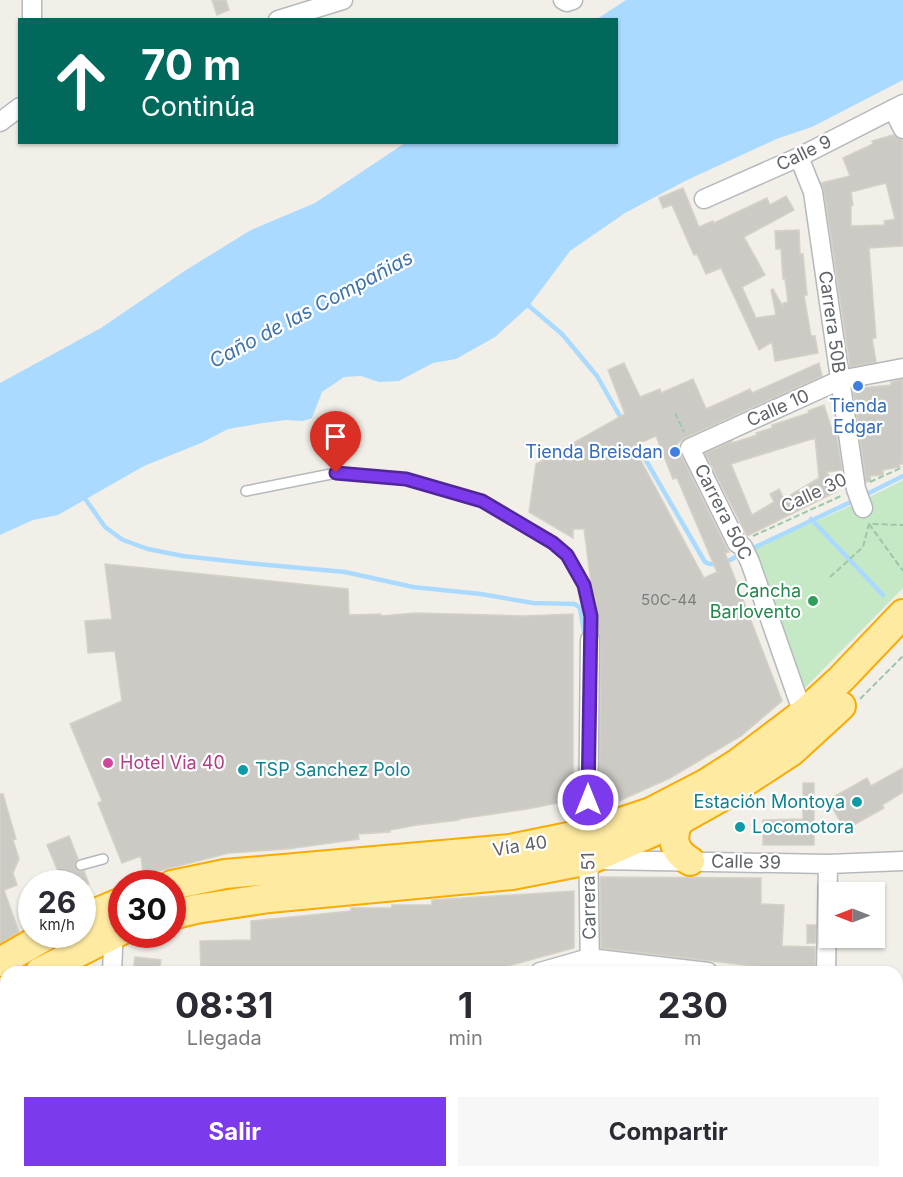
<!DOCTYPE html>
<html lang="es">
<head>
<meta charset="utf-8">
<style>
  :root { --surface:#fff; --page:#f7f7f7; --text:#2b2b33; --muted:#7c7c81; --accent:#7c3aed }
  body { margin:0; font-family:Inter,sans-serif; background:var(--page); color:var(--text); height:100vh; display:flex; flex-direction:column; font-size:22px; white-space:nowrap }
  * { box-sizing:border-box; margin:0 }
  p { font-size:20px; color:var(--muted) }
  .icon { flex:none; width:33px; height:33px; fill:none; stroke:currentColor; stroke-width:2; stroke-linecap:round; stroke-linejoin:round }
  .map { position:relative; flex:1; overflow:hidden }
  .drawer { position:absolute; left:0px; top:966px; width:903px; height:212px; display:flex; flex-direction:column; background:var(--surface); border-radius:18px 18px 0 0; box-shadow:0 2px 4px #0004 }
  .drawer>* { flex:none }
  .guide { position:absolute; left:18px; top:18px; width:600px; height:126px; border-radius:0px; box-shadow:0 2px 4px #0004; background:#00695c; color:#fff; overflow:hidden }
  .needle { width:39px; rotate:270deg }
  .fabs { position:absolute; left:819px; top:882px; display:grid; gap:12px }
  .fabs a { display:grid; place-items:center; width:66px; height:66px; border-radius:0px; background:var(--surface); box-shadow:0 2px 4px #0004; font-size:30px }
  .speed { position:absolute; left:18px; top:870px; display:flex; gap:12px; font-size:30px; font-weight:700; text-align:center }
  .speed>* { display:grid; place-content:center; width:78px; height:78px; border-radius:50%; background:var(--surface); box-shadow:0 2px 4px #0004; line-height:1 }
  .speed small { font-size:15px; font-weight:400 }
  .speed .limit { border:9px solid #d22; background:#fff; color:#111 }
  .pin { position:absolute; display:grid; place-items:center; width:51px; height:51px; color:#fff; margin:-62px -26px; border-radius:50% 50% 50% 0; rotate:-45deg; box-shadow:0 0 6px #0007 }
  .pin .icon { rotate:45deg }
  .me { position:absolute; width:66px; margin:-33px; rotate:0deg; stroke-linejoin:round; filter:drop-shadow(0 0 4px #0008) }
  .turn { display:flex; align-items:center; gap:21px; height:126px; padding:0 24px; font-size:27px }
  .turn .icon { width:78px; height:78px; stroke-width:2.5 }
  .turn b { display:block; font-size:42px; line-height:51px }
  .eta { display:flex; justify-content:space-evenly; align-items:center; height:102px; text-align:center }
  .eta b { font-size:36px; font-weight:700; line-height:42px }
  .cta { display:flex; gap:12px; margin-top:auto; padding:12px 24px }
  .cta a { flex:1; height:69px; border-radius:0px; background:var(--accent); color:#fff; font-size:24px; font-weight:700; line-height:69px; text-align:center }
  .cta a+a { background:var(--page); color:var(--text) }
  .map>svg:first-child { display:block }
  .green { fill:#c5e8c5 }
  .water { fill:#aadaff }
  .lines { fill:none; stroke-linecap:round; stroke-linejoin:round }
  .stream { stroke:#aadaff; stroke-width:4.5 }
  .building { fill:#cccac5; stroke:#d6d1c6; stroke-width:1.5; fill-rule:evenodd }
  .service-casing { stroke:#b5b8bc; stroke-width:12 }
  .minor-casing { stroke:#b5b8bc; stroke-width:21 }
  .trunk-casing { stroke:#f9ab00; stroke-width:32 }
  .path { stroke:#9cc7a9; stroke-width:2; stroke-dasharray:6 3; stroke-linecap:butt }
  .service { stroke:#fff; stroke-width:9 }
  .minor { stroke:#fff; stroke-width:18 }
  .trunk { stroke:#feeaa1; stroke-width:28 }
  .route-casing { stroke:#51269a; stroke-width:15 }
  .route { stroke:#7c3aed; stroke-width:10 }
  .shop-dot { fill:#3f7fe0; stroke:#fff; stroke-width:2 }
  .leisure-dot { fill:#2e9e5b; stroke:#fff; stroke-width:2 }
  .hotel-dot { fill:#d1479c; stroke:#fff; stroke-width:2 }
  .culture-dot { fill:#0f9aa8; stroke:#fff; stroke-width:2 }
  .labels { text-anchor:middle; stroke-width:4.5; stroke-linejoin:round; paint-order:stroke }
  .number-label { font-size:15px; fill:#7a7d7f }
  .street-label { font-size:18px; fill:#5f6368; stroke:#fff }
  .shop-label { font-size:18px; fill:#366cbe; stroke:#fff }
  .leisure-label { font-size:18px; fill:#27864d; stroke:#fff; text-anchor:end }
  .hotel-label { font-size:18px; fill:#b23c85; stroke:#fff; text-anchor:start }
  .culture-label { font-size:18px; fill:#0d838f; stroke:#fff; text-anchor:start }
  .water-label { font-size:20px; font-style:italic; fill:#4174aa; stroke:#fff }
</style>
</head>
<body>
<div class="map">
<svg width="903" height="1177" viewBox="0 0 903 1177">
  <rect width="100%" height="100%" fill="#f1efe8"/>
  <!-- green -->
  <path class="green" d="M 903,480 L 903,588 L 801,692 L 747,552 L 866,499 Z"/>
  <!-- water -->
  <path class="water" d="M 626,0 L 903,0 L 903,80 L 812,127 L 779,138 L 685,181 L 625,213 L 570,251 L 529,306 L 495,337 L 456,359 L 433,363 L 399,381 L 379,382 L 361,376 L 344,377 L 322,392 L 312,418 L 303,421 L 286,420 L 263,423 L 228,429 L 201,443 L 144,466 L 58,515 L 33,520 L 0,535 L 0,383 L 101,328 L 186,270 L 251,230 L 315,203 L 405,143 L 616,142 L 616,20 L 597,19 Z"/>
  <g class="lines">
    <!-- stream -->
    <path class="stream" d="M 529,306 L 562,334 L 597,376 L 622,420
      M 634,440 L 705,562 C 717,569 730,560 741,554
      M 863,496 L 903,476
      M 86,500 L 105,527 L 123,540 L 148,549 L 183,556 L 257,564 L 345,572 L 413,587 L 481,594 L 533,603 L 575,604 L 580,608 L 584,632 L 588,638
      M 811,519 L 883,595
      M 749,550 L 855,500"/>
  </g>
  <!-- building -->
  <path class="building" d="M 212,0 L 226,0 L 229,10 L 217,15 Z
    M 893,135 L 902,140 L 903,147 L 903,246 L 869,248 L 876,338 L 872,338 L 876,362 L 850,367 L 824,190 L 821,183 L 850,176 L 843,158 L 873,144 L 872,141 ZM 886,183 L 895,219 L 884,221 L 885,225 L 851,226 L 851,206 L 853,205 L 851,192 Z
    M 683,188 L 699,227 L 713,221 L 714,223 L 767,198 L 770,205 L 786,196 L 794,210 L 744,237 L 765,275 L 742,287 L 756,318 L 776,315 L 771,290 L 773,289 L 783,307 L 783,303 L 788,302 L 785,279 L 783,279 L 781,249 L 776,249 L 775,231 L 799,230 L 800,254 L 803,254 L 807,295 L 804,295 L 811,336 L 815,336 L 818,353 L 775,361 L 772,342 L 759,350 L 721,268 L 706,274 L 697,254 L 694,255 L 672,205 L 663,208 L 659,198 Z
    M 624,363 L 640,397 L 660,389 L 661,393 L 693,379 L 706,409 L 750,389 L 752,393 L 819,363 L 822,376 L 685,438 L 677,444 L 680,453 L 727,549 L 729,552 L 725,553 L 782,701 L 741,736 L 670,778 L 599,810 L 601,640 L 597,632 L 596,599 L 592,591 L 584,529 L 573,529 L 573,538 L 529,512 L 536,464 L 625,414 L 608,370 ZM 656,436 L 673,479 L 677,478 L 717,572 L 704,578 L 633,446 Z
    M 903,379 L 903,464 L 899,464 L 900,467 L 883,470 L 883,475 L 870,476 L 871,481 L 866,482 L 853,389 L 891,385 L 891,382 Z
    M 824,405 L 833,433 L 836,432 L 842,470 L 827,472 L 836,492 L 747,536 L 705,453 L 732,441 L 732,443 L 757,435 L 756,433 L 772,428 L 772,425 L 809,413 L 808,411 ZM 815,438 L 819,478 L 784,499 L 779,489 L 770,494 L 774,502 L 752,515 L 731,464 Z
    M 105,564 L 348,589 L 349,615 L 381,614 L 381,616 L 415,613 L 524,616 L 573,614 L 573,800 L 527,809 L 459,819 L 459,820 L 417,825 L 390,830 L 390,832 L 358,834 L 359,839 L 287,849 L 229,853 L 143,875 L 141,856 L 122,863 L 98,803 L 102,801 L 70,724 L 122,701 L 115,651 L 88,653 L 85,621 L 112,619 Z
    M 903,768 L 903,792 L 882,805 L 884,808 L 845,830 L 828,800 L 867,778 L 871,786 Z
    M 803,783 L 814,783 L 814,845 L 763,845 L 763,820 L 803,819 Z
    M 0,794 L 3,794 L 16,839 L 13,840 L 19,859 L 13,873 L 17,885 L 4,890 L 19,932 L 0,943 Z
    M 69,836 L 78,859 L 75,863 L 75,867 L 79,871 L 84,871 L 89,884 L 63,884 L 62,882 L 66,877 L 66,872 L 62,869 L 57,869 L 47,845 Z
    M 600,877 L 761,878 L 761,904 L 784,905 L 782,946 L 815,947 L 815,972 L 762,970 L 762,967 L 601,948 Z
    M 574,891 L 574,948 L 486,972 L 201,972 L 200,941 L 251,940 L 251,921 L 351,911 L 351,908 L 392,908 L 392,905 L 432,905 L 432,900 Z
    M 807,925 L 816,925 L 815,943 L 807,943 Z
    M 135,957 L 161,960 L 159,972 L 133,972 Z"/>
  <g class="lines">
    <defs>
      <path id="service" d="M 246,491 L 336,473 L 406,479 L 482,500 L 553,543 L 567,555 L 576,568 L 589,600 L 591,617 L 590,640
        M 81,865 L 103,859
        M 47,884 L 60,875"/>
      <path id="minor" d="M 32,0 L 32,20
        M 563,0 L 567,2 L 573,0
        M 278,20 L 343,0
        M 893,109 L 903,129
        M 0,122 L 20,107
        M 799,157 L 813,192 L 856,489 L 863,508
        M 704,199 L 799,157 L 903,104
        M 804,713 L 800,705 L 750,562 L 743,547 L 737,543 L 690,448 L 840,380 L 903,368
        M 599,860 L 828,864 L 903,861
        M 112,972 L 114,926
        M 540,972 L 589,958 L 708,972
        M 590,972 L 588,833 L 590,640
        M 826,972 L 828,864
        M 897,998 L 903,999
        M 0,1170 L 6,1167
        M 121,1172 L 121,1177
        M 365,1172 L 365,1177
        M 618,1172 L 654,1177
        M 596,1177 L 596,1172
        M 811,1177 L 811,1172"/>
      <path id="trunk" d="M 680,820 C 670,837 673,851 690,861
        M 172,885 L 225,874 L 510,849 L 588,833 L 651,812 L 705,784 L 738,763 L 804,713 L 841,679 L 903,614
        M 172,915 L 196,909 L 269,898 L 512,875 L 589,860 L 680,820 L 728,793 L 792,751 L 841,706
        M 82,919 L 122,902
        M 0,962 L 49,934
        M 40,972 L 122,930
        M 0,993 L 6,990"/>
    </defs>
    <!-- service casing -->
    <use href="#service" class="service-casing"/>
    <!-- minor casing -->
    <use href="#minor" class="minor-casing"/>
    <!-- trunk casing -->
    <use href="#trunk" class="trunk-casing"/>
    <!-- path -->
    <path class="path" d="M 675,413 L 684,432
      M 870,482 L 903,467
      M 869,524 L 903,571
      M 753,536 L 841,496
      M 830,577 L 863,547 L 869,524 L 903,525
      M 860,699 L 903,656
      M 139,884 L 152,880
      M 140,942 L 160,934"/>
    <!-- service -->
    <use href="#service" class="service"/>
    <!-- minor -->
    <use href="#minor" class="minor"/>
    <!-- trunk -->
    <use href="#trunk" class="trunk"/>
  </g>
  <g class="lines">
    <defs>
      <path id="route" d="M 336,473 L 406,479 L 482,501 L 553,543 L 567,555 L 584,585 L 591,616 L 588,800"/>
    </defs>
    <!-- route casing -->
    <use href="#route" class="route-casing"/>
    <!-- route -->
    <use href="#route" class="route"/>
  </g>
  <!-- markers -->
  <g class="shop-dot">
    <circle cx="858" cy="386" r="6"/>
    <circle cx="675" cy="452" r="6"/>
  </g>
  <circle class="leisure-dot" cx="813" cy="601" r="6"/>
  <circle class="hotel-dot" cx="108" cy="763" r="6"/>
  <g class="culture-dot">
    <circle cx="243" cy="770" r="6"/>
    <circle cx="857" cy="802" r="6"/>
    <circle cx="740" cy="827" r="6"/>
  </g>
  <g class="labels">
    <!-- number labels -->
    <g class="number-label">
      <text x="669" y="605">50C-44</text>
    </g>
    <!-- street labels -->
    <g class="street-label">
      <text transform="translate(804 153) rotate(-26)" y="6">Calle 9</text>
      <text transform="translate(832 322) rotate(82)" y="6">Carrera 50B</text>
      <text transform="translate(778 408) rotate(-24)" y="6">Calle 10</text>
      <text transform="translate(814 493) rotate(-25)" y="6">Calle 30</text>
      <text transform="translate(723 512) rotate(63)" y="6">Carrera 50C</text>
      <text transform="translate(520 846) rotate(-9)" y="6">Vía 40</text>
      <text transform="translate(746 862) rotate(1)" y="6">Calle 39</text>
      <text transform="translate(589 896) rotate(-91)" y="6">Carrera 51</text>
    </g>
    <!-- shop labels -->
    <g class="shop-label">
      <text x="858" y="412">Tienda<tspan x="858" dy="21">Edgar</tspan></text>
      <text x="663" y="458" text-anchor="end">Tienda Breisdan</text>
    </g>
    <!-- leisure labels -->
    <g class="leisure-label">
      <text x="801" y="597">Cancha<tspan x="801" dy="21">Barlovento</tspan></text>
    </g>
    <!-- hotel labels -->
    <g class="hotel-label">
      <text x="120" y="769">Hotel Via 40</text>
    </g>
    <!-- culture labels -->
    <g class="culture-label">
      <text x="255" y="776">TSP Sanchez Polo</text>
      <text x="845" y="808" text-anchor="end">Estación Montoya</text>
      <text x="752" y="833">Locomotora</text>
    </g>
    <!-- water labels -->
    <g class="water-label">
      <text transform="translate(311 309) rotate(-28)" y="7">Caño de las Compañias</text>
    </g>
  </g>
</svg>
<div class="fabs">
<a><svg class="needle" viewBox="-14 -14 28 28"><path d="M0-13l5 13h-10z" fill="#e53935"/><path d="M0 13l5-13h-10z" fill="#7c7c81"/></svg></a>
</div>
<div class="speed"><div>26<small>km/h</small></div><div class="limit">30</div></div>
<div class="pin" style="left:336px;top:473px;background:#d93025"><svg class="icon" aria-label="arrive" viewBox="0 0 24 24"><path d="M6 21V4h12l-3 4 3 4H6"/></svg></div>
<svg class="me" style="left:588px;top:800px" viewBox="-20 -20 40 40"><circle r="17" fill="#7c3aed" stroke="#fff" stroke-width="3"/><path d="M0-11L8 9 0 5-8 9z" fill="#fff"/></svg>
<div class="guide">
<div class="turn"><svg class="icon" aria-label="ahead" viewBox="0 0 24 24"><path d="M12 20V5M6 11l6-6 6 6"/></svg><div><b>70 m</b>Continúa</div></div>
</div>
<section class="drawer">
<div class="eta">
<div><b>08:31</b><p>Llegada</p></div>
<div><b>1</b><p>min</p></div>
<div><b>230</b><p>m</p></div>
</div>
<div class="cta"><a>Salir</a><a>Compartir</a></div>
</section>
</div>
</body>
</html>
